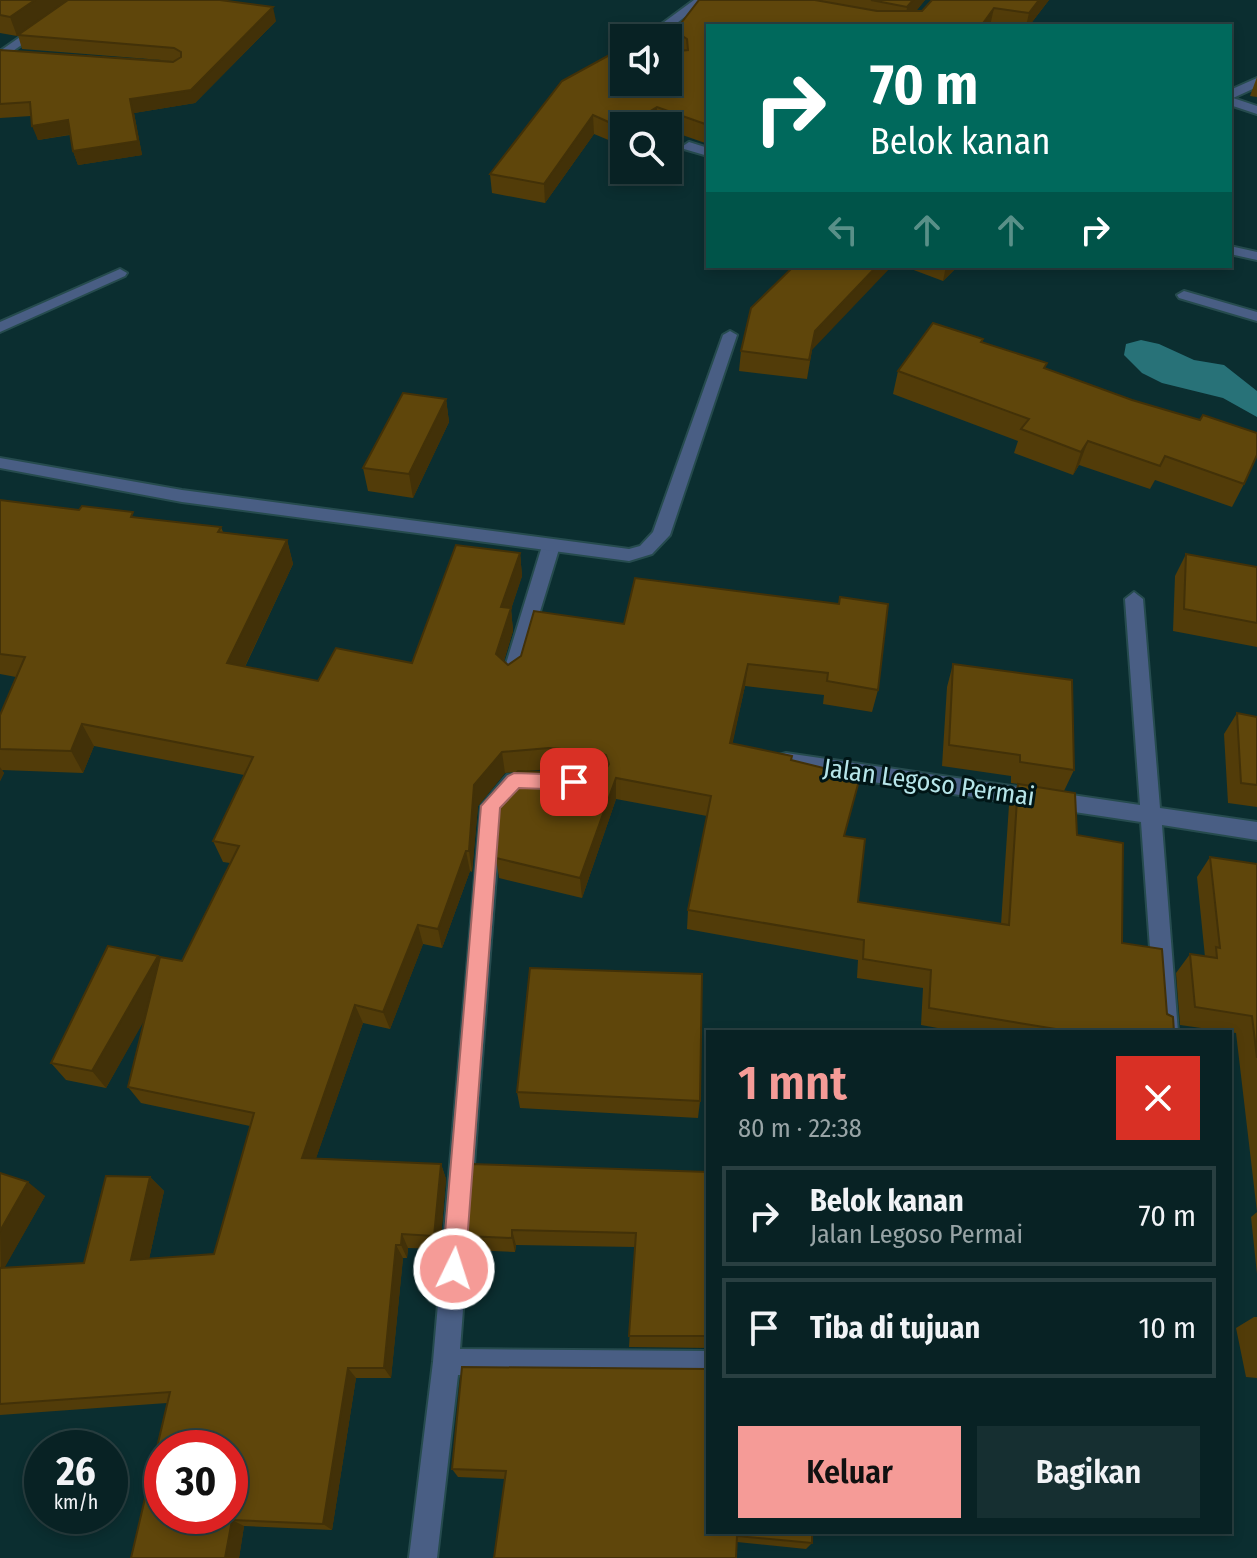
<!DOCTYPE html>
<html lang="id">
<head>
<meta charset="utf-8">
<style>
  :root { --surface:#082224; --page:#162f31; --text:#f1f3f6; --muted:#98a4a6; --line:#293f41; --accent:#f59b97 }
  body { margin:0; font-family:"Fira Sans Condensed",sans-serif; background:var(--page); color:var(--text); height:100vh; display:flex; flex-direction:column; font-size:30px; white-space:nowrap }
  * { box-sizing:border-box; margin:0 }
  p { font-size:26px; color:var(--muted) }
  .icon { flex:none; width:44px; height:44px; fill:none; stroke:currentColor; stroke-width:2; stroke-linecap:round; stroke-linejoin:round }
  .map { position:relative; flex:1; overflow:hidden }
  .side { position:absolute; left:706px; top:1030px; width:526px; height:504px; display:flex; flex-direction:column; background:var(--surface); border-radius:0px; box-shadow:0 4px 12px #0003,0 0 0 2px var(--line) }
  .side>* { flex:none }
  .top-card { position:absolute; left:706px; top:24px; width:526px; height:244px; border-radius:0px; box-shadow:0 4px 12px #0003,0 0 0 2px var(--line); background:#00695c; color:#fff; overflow:hidden }
  .buttons { position:absolute; left:610px; top:24px; display:grid; gap:16px }
  .buttons a { display:grid; place-items:center; width:72px; height:72px; border-radius:0px; background:var(--surface); box-shadow:0 4px 12px #0003,0 0 0 2px var(--line); font-size:40px }
  .speed { position:absolute; left:24px; top:1430px; display:flex; gap:16px; font-size:40px; font-weight:700; text-align:center }
  .speed>* { display:grid; place-content:center; width:104px; height:104px; border-radius:50%; background:var(--surface); box-shadow:0 4px 12px #0003,0 0 0 2px var(--line); line-height:1 }
  .speed small { font-size:20px; font-weight:400 }
  .speed .limit { border:12px solid #d22; background:#fff; color:#111 }
  .pin { position:absolute; display:grid; place-items:center; width:68px; height:68px; color:#fff; margin:-34px; border-radius:16px; box-shadow:0 4px 12px #0006 }
  .me { position:absolute; width:88px; margin:-44px; rotate:4deg; stroke-linejoin:round; filter:drop-shadow(0 0 6px #0008) }
  .turn { display:flex; align-items:center; gap:28px; height:168px; padding:0 32px; font-size:36px }
  .turn .icon { width:104px; height:104px; stroke-width:2.5 }
  .turn b { display:block; font-size:56px; line-height:68px }
  .lanes { display:flex; align-items:center; height:76px; padding:0 32px; background:#0003; justify-content:center; gap:40px; direction:ltr }
  .lanes .off { opacity:.35 }
  .round { display:grid; place-items:center; flex:none; width:84px; height:84px; border-radius:0px; background:var(--page) }
  .overview { display:flex; align-items:center; justify-content:space-between; height:136px; padding:0 32px }
  h1 { font-size:48px; font-weight:600; line-height:60px; color:var(--accent) }
  .primary-button { display:flex; gap:16px; margin-top:auto; padding:16px 32px }
  .primary-button a { flex:1; height:92px; border-radius:0px; background:var(--accent); color:#111; font-size:32px; font-weight:600; line-height:92px; text-align:center }
  .primary-button a+a { background:var(--page); color:var(--text) }
  ul { padding:0; list-style:none }
  li { display:flex; align-items:center; gap:24px; height:100px; margin:0 16px 12px; padding:0 16px; border:4px solid var(--line); border-radius:0px }
  li div { flex:1 }
  li b { display:block; font-size:30px }
  li em { font-style:normal }
  .map>svg:first-child { display:block }
  .water { fill:#287278 }
  .lines { fill:none; stroke-linecap:round; stroke-linejoin:round }
  .service-casing { stroke:#264b4e; stroke-width:4 }
  .minor-casing { stroke:#264b4e; stroke-width:4 }
  .service { fill:#495e84; fill-rule:evenodd }
  .minor { fill:#495e84; fill-rule:evenodd }
  .wall { fill:#523c09; fill-rule:evenodd }
  .shaded-wall { fill:#423108 }
  .building { fill:#5f460b; stroke:#423108; stroke-width:2; fill-rule:evenodd }
  .route { fill:#f59b97; stroke:#9f6562; stroke-width:2 }
  .labels { text-anchor:middle; stroke-width:6; stroke-linejoin:round; paint-order:stroke }
  .street-label { font-size:26px; fill:#b6e5e9; stroke:#001516 }
</style>
</head>
<body>
<div class="map">
<svg width="1257" height="1558" viewBox="0 0 1257 1558">
  <rect width="100%" height="100%" fill="#0b2e30"/>
  <!-- water -->
  <path class="water" d="M 1141,340 L 1159,344 L 1194,360 L 1224,365 L 1257,391 L 1257,417 L 1223,398 L 1162,383 L 1142,373 L 1124,355 L 1126,344 Z"/>
  <g class="lines">
    <defs>
      <path id="service" d="M 694,0 L 707,0 L 665,32 L 662,38 L 650,38 L 656,28 Z
        M 120,269 L 127,273 L 125,276 L 0,332 L 0,322 Z
        M 551,540 L 560,546 L 520,677 L 511,684 L 502,677 L 542,546 Z"/>
      <path id="minor" d="M 73,0 L 86,0 L 0,60 L 0,51 Z
        M 1257,78 L 1257,87 L 1233,98 L 1257,106 L 1257,114 L 1230,105 L 1230,90 Z
        M 689,142 L 708,148 L 708,156 L 684,149 L 683,146 Z
        M 1230,246 L 1257,252 L 1257,260 L 1230,254 Z
        M 1184,291 L 1257,312 L 1257,321 L 1179,298 L 1177,295 Z
        M 730,331 L 737,335 L 670,535 L 652,554 L 629,561 L 182,502 L 0,468 L 0,458 L 182,490 L 629,549 L 640,546 L 653,532 L 723,335 Z
        M 1134,592 L 1143,599 L 1160,808 L 1257,822 L 1257,840 L 1162,825 L 1178,1032 L 1156,1032 L 1141,822 L 786,769 L 779,767 L 776,761 L 779,755 L 786,753 L 1140,805 L 1125,599 Z
        M 521,773 L 528,775 L 531,781 L 528,787 L 519,789 L 501,809 L 460,1349 L 708,1351 L 708,1377 L 458,1375 L 437,1558 L 409,1558 L 433,1362 L 481,806 L 507,775 Z"/>
    </defs>
    <!-- service casing -->
    <use href="#service" class="service-casing"/>
    <!-- minor casing -->
    <use href="#minor" class="minor-casing"/>
    <!-- service -->
    <use href="#service" class="service"/>
    <!-- minor -->
    <use href="#minor" class="minor"/>
  </g>
  <!-- wall -->
  <path class="wall" d="M 0,0 L 68,0 L 17,36 L 0,33 Z
    M 699,0 L 925,0 L 916,11 L 1049,0 L 1029,26 L 708,26 L 708,144 L 668,130 L 668,126 L 624,126 L 623,146 L 594,134 L 545,203 L 492,193 L 490,174 L 675,48 L 675,31 Z
    M 276,21 L 195,103 L 134,113 L 142,155 L 78,165 L 73,151 L 70,135 L 38,140 L 31,116 L 0,118 L 0,50 L 174,61 L 22,49 L 18,35 Z
    M 1257,77 L 1257,97 L 1250,96 Z
    M 903,266 L 958,266 L 943,281 Z
    M 983,339 L 982,343 L 1046,369 L 1244,484 L 1232,507 L 1155,480 L 1150,489 L 1079,465 L 1073,475 L 1014,453 L 1018,441 L 893,394 L 898,371 Z
    M 812,350 L 807,379 L 739,371 L 741,351 Z
    M 446,399 L 449,422 L 413,498 L 368,491 L 363,468 Z
    M 0,500 L 136,517 L 221,527 L 223,532 L 287,540 L 293,564 L 245,667 L 318,681 L 412,663 L 520,553 L 522,576 L 511,609 L 513,631 L 504,661 L 508,665 L 624,624 L 635,578 L 878,690 L 872,712 L 823,704 L 824,695 L 745,686 L 732,744 L 791,760 L 844,836 L 858,902 L 1001,924 L 1009,805 L 1018,784 L 1077,835 L 1122,943 L 1167,1014 L 1174,1032 L 960,1032 L 921,1025 L 923,988 L 857,978 L 858,960 L 687,929 L 688,910 L 707,816 L 616,799 L 582,898 L 499,878 L 496,858 L 517,772 L 505,773 L 478,806 L 472,872 L 470,871 L 442,948 L 423,944 L 390,1029 L 363,1023 L 316,1158 L 441,1164 L 446,1179 L 440,1249 L 408,1248 L 407,1258 L 403,1258 L 391,1378 L 356,1378 L 332,1530 L 244,1526 L 239,1558 L 131,1558 L 167,1403 L 0,1415 L 0,1173 L 45,1196 L 4,1268 L 84,1263 L 150,1177 L 164,1191 L 149,1259 L 214,1254 L 250,1126 L 141,1103 L 128,1087 L 144,1020 L 106,1088 L 66,1080 L 51,1063 L 160,959 L 182,961 L 230,863 L 223,862 L 213,841 L 244,775 L 94,746 L 83,773 L 2,770 L 4,773 L 0,781 L 0,715 L 16,677 L 0,674 ZM 551,769 L 598,773 L 526,771 Z
    M 1186,554 L 1257,567 L 1257,647 L 1173,631 L 1175,576 Z
    M 953,664 L 1074,770 L 1064,791 L 1011,783 L 1011,776 L 942,766 L 947,687 Z
    M 1237,713 L 1257,717 L 1257,807 L 1228,803 L 1224,734 Z
    M 1210,857 L 1257,864 L 1257,1274 L 1251,1217 L 1257,1212 L 1236,1033 L 1180,1025 L 1176,973 L 1190,954 L 1205,957 L 1197,877 Z
    M 517,1092 L 700,1101 L 698,1118 L 520,1108 Z
    M 708,1172 L 708,1348 L 629,1347 L 635,1247 L 516,1245 L 515,1252 L 471,1250 L 466,1236 Z
    M 1254,1317 L 1257,1317 L 1257,1378 L 1246,1377 L 1236,1328 Z
    M 462,1367 L 812,1543 L 806,1549 L 737,1542 L 505,1479 L 458,1477 L 452,1469 Z"/>
  <!-- shaded-wall -->
  <path class="shaded-wall" d="M 35,0 L 68,0 L 17,36 L 10,17 Z
    M 913,0 L 925,0 L 905,25 L 907,7 Z
    M 1039,0 L 1049,0 L 1029,26 L 1026,26 L 1029,13 Z
    M 273,7 L 276,21 L 195,103 L 134,113 L 142,155 L 78,165 L 73,151 L 130,99 Z
    M 994,8 L 990,26 L 981,26 Z
    M 657,107 L 656,126 L 625,126 Z
    M 593,115 L 594,134 L 545,203 L 544,184 Z
    M 68,120 L 73,134 L 38,140 L 32,126 Z
    M 624,127 L 624,146 L 623,146 L 622,128 Z
    M 877,266 L 892,266 L 812,350 L 807,379 L 815,331 Z
    M 946,266 L 958,266 L 943,281 Z
    M 446,399 L 449,422 L 413,498 L 409,474 Z
    M 1088,441 L 1079,465 L 1073,475 L 1081,452 Z
    M 287,540 L 293,564 L 236,685 L 227,663 Z
    M 520,553 L 522,576 L 511,609 L 513,631 L 499,676 L 496,654 L 501,607 Z
    M 748,664 L 745,686 L 728,765 L 730,743 Z
    M 82,724 L 94,746 L 83,773 L 71,751 Z
    M 502,752 L 505,773 L 478,806 L 472,872 L 469,851 L 474,785 Z
    M 0,767 L 4,773 L 0,781 Z
    M 616,778 L 616,799 L 582,898 L 580,878 Z
    M 466,851 L 470,871 L 442,948 L 438,929 Z
    M 418,925 L 423,944 L 390,1029 L 383,1012 Z
    M 158,956 L 170,975 L 106,1088 L 92,1071 Z
    M 355,1005 L 363,1023 L 311,1173 L 302,1158 Z
    M 441,1164 L 446,1179 L 440,1249 L 434,1236 Z
    M 150,1177 L 164,1191 L 146,1273 L 131,1260 Z
    M 28,1182 L 45,1196 L 1,1274 L 0,1231 Z
    M 512,1230 L 516,1245 L 515,1252 L 512,1238 Z
    M 402,1234 L 408,1248 L 407,1258 L 401,1245 Z
    M 396,1245 L 403,1258 L 391,1378 L 384,1368 Z
    M 348,1368 L 356,1378 L 332,1530 L 323,1524 Z
    M 232,1520 L 244,1526 L 239,1558 L 225,1558 Z"/>
  <!-- building -->
  <path class="building" d="M 0,0 L 35,0 L 10,17 L 0,15 Z
    M 68,0 L 220,0 L 273,7 L 191,90 L 130,99 L 138,141 L 73,151 L 68,120 L 32,126 L 30,102 L 0,104 L 0,50 L 173,62 L 181,57 L 181,52 L 174,48 L 18,35 Z
    M 699,0 L 815,0 L 877,11 L 922,11 L 932,0 L 1039,0 L 1029,13 L 994,8 L 981,26 L 708,26 L 708,125 L 657,107 L 622,128 L 593,115 L 544,184 L 490,174 L 562,81 L 624,47 L 624,82 L 668,82 L 668,42 L 678,51 L 688,50 L 687,39 L 675,31 Z
    M 871,0 L 913,0 L 907,7 Z
    M 794,266 L 877,266 L 815,331 L 809,360 L 741,351 L 751,308 Z
    M 933,323 L 983,339 L 981,342 L 1047,363 L 1044,368 L 1132,400 L 1200,420 L 1203,415 L 1257,433 L 1257,455 L 1244,484 L 1165,456 L 1160,466 L 1088,441 L 1081,452 L 1021,429 L 1029,419 L 898,371 Z
    M 403,393 L 446,399 L 409,474 L 363,468 Z
    M 0,500 L 79,510 L 82,506 L 133,512 L 131,517 L 221,527 L 218,532 L 287,540 L 227,663 L 318,681 L 336,648 L 412,663 L 456,545 L 520,553 L 501,607 L 511,608 L 496,654 L 508,665 L 521,656 L 534,611 L 624,624 L 635,578 L 839,604 L 840,597 L 888,604 L 878,690 L 827,681 L 828,673 L 748,664 L 730,743 L 792,756 L 791,760 L 860,777 L 844,836 L 865,839 L 858,902 L 1009,925 L 1018,784 L 1075,793 L 1077,835 L 1123,843 L 1122,943 L 1162,949 L 1167,1014 L 1173,1017 L 1174,1032 L 1074,1032 L 929,1008 L 931,970 L 863,959 L 864,940 L 688,910 L 711,796 L 616,778 L 580,878 L 496,858 L 501,789 L 518,771 L 596,774 L 604,772 L 609,764 L 606,755 L 597,752 L 549,748 L 502,752 L 474,785 L 469,851 L 466,851 L 438,929 L 418,925 L 383,1012 L 355,1005 L 302,1158 L 441,1164 L 434,1236 L 402,1234 L 401,1245 L 396,1245 L 384,1368 L 348,1368 L 323,1524 L 232,1520 L 225,1558 L 131,1558 L 170,1392 L 0,1404 L 0,1268 L 84,1263 L 106,1176 L 150,1177 L 131,1260 L 214,1254 L 254,1113 L 128,1087 L 160,957 L 182,961 L 239,846 L 213,841 L 253,757 L 82,724 L 71,751 L 0,749 L 0,715 L 25,657 L 0,654 ZM 162,1448 L 230,1448 L 230,1516 L 162,1516 Z
    M 1186,554 L 1257,567 L 1257,623 L 1184,609 Z
    M 953,664 L 1072,680 L 1074,770 L 1020,762 L 1020,755 L 949,745 Z
    M 1237,713 L 1257,717 L 1257,785 L 1241,783 Z
    M 1210,857 L 1257,864 L 1257,1058 L 1252,1016 L 1195,1007 L 1190,954 L 1217,958 L 1216,947 L 1220,948 Z
    M 108,946 L 158,956 L 92,1071 L 51,1063 Z
    M 530,968 L 702,974 L 700,1101 L 517,1092 Z
    M 471,1164 L 708,1172 L 708,1336 L 629,1336 L 636,1233 L 512,1230 L 512,1238 L 466,1236 Z
    M 0,1173 L 28,1182 L 0,1231 Z
    M 462,1367 L 708,1369 L 708,1532 L 812,1532 L 812,1543 L 737,1536 L 736,1558 L 494,1558 L 506,1471 L 452,1469 Z"/>
  <!-- route -->
  <path class="route" d="M 514,773 L 574,775 L 583,782 L 574,790 L 519,788 L 500,808 L 465,1269 L 462,1278 L 454,1281 L 445,1278 L 442,1269 L 481,806 L 508,776 Z"/>
  <g class="labels">
    <!-- street labels -->
    <g class="street-label">
      <text transform="translate(929 782) rotate(8)" y="9">Jalan Legoso Permai</text>
    </g>
  </g>
</svg>
<div class="buttons">
<a><svg class="icon" aria-label="sound" viewBox="0 0 24 24"><path d="M4 9h4l5-4v14l-5-4H4zM17 9q2 3 0 6"/></svg></a>
<a><svg class="icon" aria-label="search" viewBox="0 0 24 24"><circle cx="10" cy="10" r="6"/><path d="M15 15l6 6"/></svg></a>
</div>
<div class="speed"><div>26<small>km/h</small></div><div class="limit">30</div></div>
<div class="pin" style="left:574px;top:782px;background:#d93025"><svg class="icon" aria-label="arrive" viewBox="0 0 24 24"><path d="M6 21V4h12l-3 4 3 4H6"/></svg></div>
<svg class="me" style="left:454px;top:1269px" viewBox="-20 -20 40 40"><circle r="17" fill="#f59b97" stroke="#fff" stroke-width="3"/><path d="M0-11L8 9 0 5-8 9z" fill="#fff"/></svg>
<div class="top-card">
<div class="turn"><svg class="icon" aria-label="right" viewBox="0 0 24 24"><path d="M7 20v-9h11M14 6l5 5-5 5"/></svg><div><b>70 m</b>Belok kanan</div></div>
<div class="lanes"><svg class="icon off" aria-label="left" viewBox="0 0 24 24"><path d="M17 20v-9H6M10 6l-5 5 5 5"/></svg><svg class="icon off" aria-label="ahead" viewBox="0 0 24 24"><path d="M12 20V5M6 11l6-6 6 6"/></svg><svg class="icon off" aria-label="ahead" viewBox="0 0 24 24"><path d="M12 20V5M6 11l6-6 6 6"/></svg><svg class="icon" aria-label="right" viewBox="0 0 24 24"><path d="M7 20v-9h11M14 6l5 5-5 5"/></svg></div>
</div>
<section class="side">
<div class="overview"><div><h1>1 mnt</h1><p>80 m · 22:38</p></div><a class="round" style="background:#d93025;color:#fff"><svg class="icon" aria-label="close" viewBox="0 0 24 24"><path d="M6 6l12 12M18 6L6 18"/></svg></a></div>
<ul>
<li><svg class="icon" aria-label="right" viewBox="0 0 24 24"><path d="M7 20v-9h11M14 6l5 5-5 5"/></svg><div><b>Belok kanan</b><p>Jalan Legoso Permai</p></div><em>70 m</em></li>
<li><svg class="icon" aria-label="arrive" viewBox="0 0 24 24"><path d="M6 21V4h12l-3 4 3 4H6"/></svg><div><b>Tiba di tujuan</b></div><em>10 m</em></li>
</ul>
<div class="primary-button"><a>Keluar</a><a>Bagikan</a></div>
</section>
</div>
</body>
</html>
